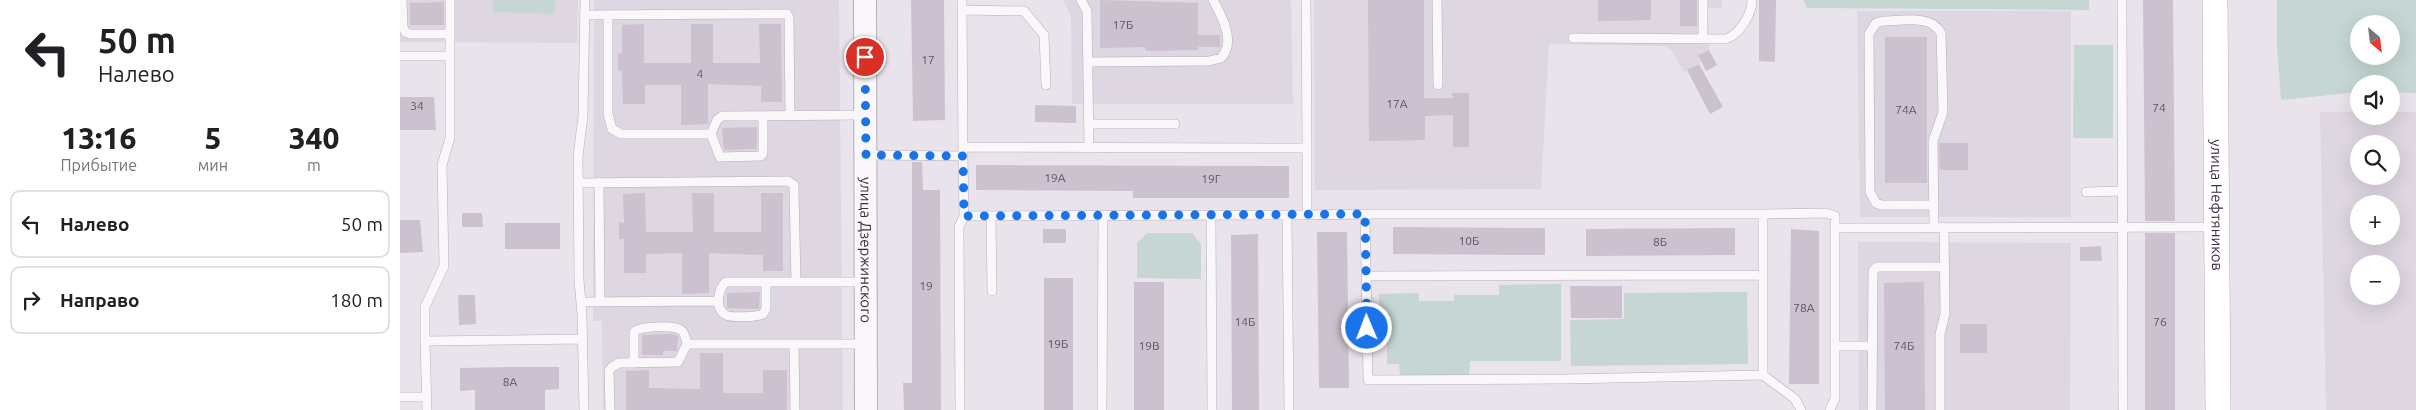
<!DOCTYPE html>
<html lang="ru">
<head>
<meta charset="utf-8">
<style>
  :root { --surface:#fff; --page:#f6f6f6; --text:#202124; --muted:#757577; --line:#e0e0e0 }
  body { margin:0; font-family:Ubuntu,sans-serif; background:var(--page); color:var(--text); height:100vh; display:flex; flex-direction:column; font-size:19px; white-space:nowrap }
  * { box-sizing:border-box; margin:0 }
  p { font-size:16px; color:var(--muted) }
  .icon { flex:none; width:28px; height:28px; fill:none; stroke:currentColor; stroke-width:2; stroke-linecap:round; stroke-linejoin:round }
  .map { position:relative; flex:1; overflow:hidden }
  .side { display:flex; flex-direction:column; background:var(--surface); width:400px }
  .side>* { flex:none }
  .hud { background:#fff; color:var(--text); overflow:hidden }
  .needle { width:32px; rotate:152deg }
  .controls { position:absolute; left:1950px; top:15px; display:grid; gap:10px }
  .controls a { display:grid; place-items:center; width:50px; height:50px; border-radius:50%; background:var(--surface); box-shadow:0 5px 20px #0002; font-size:25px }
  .pin { position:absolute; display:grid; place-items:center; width:42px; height:42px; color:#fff; margin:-21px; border:2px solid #fff; border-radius:50%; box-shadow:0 1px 5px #0007 }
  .me { position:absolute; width:55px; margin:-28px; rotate:359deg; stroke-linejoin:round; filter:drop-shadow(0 0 4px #0008) }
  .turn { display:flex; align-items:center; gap:18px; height:105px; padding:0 15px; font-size:22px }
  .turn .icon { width:65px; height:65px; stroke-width:2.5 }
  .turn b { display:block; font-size:35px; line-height:42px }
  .eta { display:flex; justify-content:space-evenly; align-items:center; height:85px; text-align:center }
  .eta b { font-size:30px; font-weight:800; line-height:35px }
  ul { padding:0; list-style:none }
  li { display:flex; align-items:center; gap:15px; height:68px; margin:0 10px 8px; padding:0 5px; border:2px solid var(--line); border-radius:10px }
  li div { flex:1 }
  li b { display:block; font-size:19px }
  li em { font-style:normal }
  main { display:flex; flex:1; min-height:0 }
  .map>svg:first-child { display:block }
  .built { fill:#ded6e1; fill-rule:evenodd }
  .green { fill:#c5d6d3; fill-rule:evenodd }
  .building { fill:#cbc1cf }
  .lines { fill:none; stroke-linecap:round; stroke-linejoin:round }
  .service-casing { stroke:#b6acba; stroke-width:10 }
  .tertiary-casing { stroke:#b6acba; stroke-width:24 }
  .secondary-casing { stroke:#b6acba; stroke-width:26 }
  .service { stroke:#f9f7fa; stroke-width:9 }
  .tertiary { stroke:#f9f7fa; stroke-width:22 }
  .secondary { stroke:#fff; stroke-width:25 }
  .route { stroke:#1a73e8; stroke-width:9; stroke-dasharray:0 16.2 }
  .labels { text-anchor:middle; stroke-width:4; stroke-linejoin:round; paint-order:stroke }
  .number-label { font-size:12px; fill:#615067 }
  .street-label { font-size:15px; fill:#3e2b44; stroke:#f7f4f9 }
</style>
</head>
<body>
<main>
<section class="side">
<div class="hud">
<div class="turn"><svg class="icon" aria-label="left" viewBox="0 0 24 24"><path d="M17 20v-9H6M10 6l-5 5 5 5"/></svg><div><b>50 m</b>Налево</div></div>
</div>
<div class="eta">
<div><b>13:16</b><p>Прибытие</p></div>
<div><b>5</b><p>мин</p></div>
<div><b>340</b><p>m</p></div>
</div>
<ul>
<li><svg class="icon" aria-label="left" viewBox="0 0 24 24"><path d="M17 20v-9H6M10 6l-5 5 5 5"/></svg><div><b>Налево</b></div><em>50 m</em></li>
<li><svg class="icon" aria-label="right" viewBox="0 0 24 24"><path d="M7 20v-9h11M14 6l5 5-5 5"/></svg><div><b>Направо</b></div><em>180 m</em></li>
</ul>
</section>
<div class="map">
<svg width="2016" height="410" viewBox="0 0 2016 410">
  <rect width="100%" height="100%" fill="#e9e4ec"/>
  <!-- built -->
  <path class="built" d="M 0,0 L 178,0 L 177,43 L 0,42 Z
    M 194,0 L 439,0 L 443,410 L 203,410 L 202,321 L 193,321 Z
    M 663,0 L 891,0 L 893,104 L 672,104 L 671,16 Z
    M 914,0 L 1322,0 L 1322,8 L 1308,8 L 1309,50 L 1298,55 L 1302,62 L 1284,72 L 1271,50 L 1265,46 L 1149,44 L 1141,189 L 915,190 Z
    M 1457,11 L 1671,11 L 1671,217 L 1460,217 Z
    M 1920,112 L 1959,112 L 1959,116 L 1991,116 L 1991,112 L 2016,112 L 2016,410 L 1926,410 ZM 1959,144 L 1991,144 L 1991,176 L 1959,176 ZM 1959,204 L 1991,204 L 1991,236 L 1959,236 ZM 1959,264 L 1991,264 L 1991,296 L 1959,296 Z
    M 1458,242 L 1671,243 L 1670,410 L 1459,410 Z"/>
  <!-- green -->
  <path class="green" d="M 93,0 L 155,0 L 154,14 L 93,12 Z
    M 1403,0 L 1689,0 L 1689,10 L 1407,8 Z
    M 1877,0 L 2016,0 L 2016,93 L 1991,92 L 1991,84 L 1959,84 L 1959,92 L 1881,100 L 1877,46 ZM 1959,24 L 1991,24 L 1991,56 L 1959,56 Z
    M 1674,45 L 1713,45 L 1713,138 L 1673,138 Z
    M 747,233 L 792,233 L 801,244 L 801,279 L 737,278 L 737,243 Z
    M 1161,284 L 1161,361 L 1070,361 L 1069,375 L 1000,375 L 999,364 L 987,364 L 987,310 L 979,309 L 979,294 L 1019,293 L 1019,301 L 1054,301 L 1054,295 L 1099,295 L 1099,285 Z
    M 1347,292 L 1348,364 L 1171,366 L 1170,320 L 1224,319 L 1224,293 Z"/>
  <!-- building -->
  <path class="building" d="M 511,0 L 544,0 L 545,120 L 513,121 Z
    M 700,0 L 798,3 L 798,35 L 820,35 L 820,47 L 798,47 L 798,50 L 746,51 L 745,47 L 700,48 Z
    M 968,0 L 1024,0 L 1024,98 L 1053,98 L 1052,93 L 1069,93 L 1069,147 L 1053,147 L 1053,115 L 1025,116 L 1025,140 L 969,141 Z
    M 1198,0 L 1251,0 L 1251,20 L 1198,21 Z
    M 1280,0 L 1297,0 L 1297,26 L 1280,26 Z
    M 1359,0 L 1376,0 L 1375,62 L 1359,61 Z
    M 1743,0 L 1773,0 L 1775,221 L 1745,221 Z
    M 44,2 L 44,25 L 10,25 L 10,3 Z
    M 244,24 L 244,63 L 291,63 L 291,24 L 313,24 L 313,63 L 360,63 L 359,24 L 381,24 L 382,102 L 361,102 L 361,86 L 308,84 L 308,124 L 281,125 L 281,85 L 245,85 L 245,104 L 223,104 L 222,70 L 218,71 L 218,54 L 222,53 L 222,25 Z
    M 1485,37 L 1527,37 L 1527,183 L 1485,183 Z
    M 1309,50 L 1317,65 L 1306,71 L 1298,55 Z
    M 1299,64 L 1323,107 L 1310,114 L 1287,70 Z
    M 0,97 L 34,97 L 36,130 L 0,130 Z
    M 635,105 L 676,106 L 676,123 L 635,122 Z
    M 357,127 L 357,149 L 324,150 L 322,128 Z
    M 1539,143 L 1568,143 L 1568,170 L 1540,170 Z
    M 512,162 L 522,162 L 523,190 L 540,190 L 541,410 L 504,410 L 503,383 L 512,383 Z
    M 576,165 L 889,166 L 889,198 L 733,198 L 733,191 L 576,190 Z
    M 245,193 L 246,232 L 293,232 L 292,193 L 314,193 L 314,232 L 361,232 L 361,193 L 383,193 L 383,271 L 363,271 L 363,255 L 309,253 L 309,293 L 282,294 L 282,253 L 246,254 L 246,273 L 224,273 L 224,239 L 219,239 L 219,222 L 224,223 L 223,194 Z
    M 62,213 L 82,213 L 83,227 L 62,227 Z
    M 0,220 L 20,220 L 23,252 L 0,253 Z
    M 105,223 L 160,223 L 160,249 L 105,249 Z
    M 993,227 L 1145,228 L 1145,255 L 993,254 Z
    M 1335,228 L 1335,255 L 1186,256 L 1186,229 Z
    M 643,229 L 666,229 L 666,243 L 643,243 Z
    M 1391,229 L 1419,231 L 1419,384 L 1389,384 Z
    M 917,232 L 947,232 L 949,388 L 919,388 Z
    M 1745,233 L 1775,233 L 1775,410 L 1745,410 Z
    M 858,234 L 859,410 L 832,410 L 831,235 Z
    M 1701,246 L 1702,261 L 1680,261 L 1680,247 Z
    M 644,278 L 673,278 L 673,410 L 644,410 Z
    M 734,282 L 764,282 L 764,410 L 734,410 Z
    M 1524,282 L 1525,410 L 1485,410 L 1484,283 Z
    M 1170,286 L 1222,286 L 1222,318 L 1171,318 Z
    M 360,292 L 359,309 L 327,308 L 327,293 Z
    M 58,295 L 75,295 L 76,324 L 59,325 Z
    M 1560,324 L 1587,324 L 1587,353 L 1560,353 Z
    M 273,334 L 278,336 L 277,351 L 263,351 L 263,355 L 242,355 L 242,335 Z
    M 300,353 L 323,353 L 323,393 L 363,393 L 363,370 L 387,370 L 387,410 L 226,410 L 226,371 L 249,370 L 249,388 L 300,389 Z
    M 113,367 L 159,367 L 159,389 L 145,390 L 145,410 L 75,410 L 75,390 L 60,391 L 60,368 Z"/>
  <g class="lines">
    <defs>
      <path id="service" d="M 2,0 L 3,27 L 5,32 L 10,34 L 50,34
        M 681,0 L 687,11 L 689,148
        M 1037,0 L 1038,85
        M 1303,0 L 1303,39
        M 1722,0 L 1723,410
        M 562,10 L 624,11 L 644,35 L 646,85
        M 184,15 L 387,14 L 389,18 L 390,115
        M 208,15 L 208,114 L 212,129 L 221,134 L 311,134
        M 1173,38 L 1326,39 C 1340,34 1352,14 1352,0
        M 0,56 L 50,56 L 50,138 L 42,165 L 44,266 L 25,307 L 25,341
        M 50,56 L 50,0
        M 688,62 L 809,61 L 821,58 C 836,42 822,16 813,0
        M 363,116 L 363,153 L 361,156 L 320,157 L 311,134 L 317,120 L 322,116 L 465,115
        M 689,124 L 775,124
        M 563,147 L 907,148 L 906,0
        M 907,148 L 907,215 L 965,214 L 968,380 L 1165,379 L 1363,375 L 1363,214 L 1426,213 L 1435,216 L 1435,398 L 1430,410
        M 467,155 L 563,156 L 562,0
        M 199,182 L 200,302
        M 178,183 L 388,181 L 394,185 L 394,189 L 396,282
        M 1686,192 L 1723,191
        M 1534,205 L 1481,205 L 1476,203 L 1470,192 L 1469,34 L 1476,23 L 1483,21 C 1501,21 1532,14 1541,33 L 1543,112 L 1533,141 L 1534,227
        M 965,214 L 1363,214
        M 811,215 L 812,410
        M 564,216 L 887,215
        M 591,216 L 592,291
        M 1435,228 L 1815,227
        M 966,276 L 1363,275
        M 366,282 L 366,309 L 363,314 C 357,317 331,318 326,315 C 314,309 318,289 326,282 L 466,282
        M 181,302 L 318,301
        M 394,344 L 395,410
        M 1435,346 L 1472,346
        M 234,363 L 234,332 C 238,326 275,325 281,330 C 285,333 286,340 287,344
        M 1363,375 L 1395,399 L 1401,410
        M 0,397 L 27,397
        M 27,410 L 25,341 L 183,339
        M 184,410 L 182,314 L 179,280 L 178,156 L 183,116 L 185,0
        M 210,410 L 209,371 L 212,367 L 219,363 L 278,362 L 287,344 L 466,344
        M 560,410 L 559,227 L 564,216 L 563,156
        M 702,410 L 703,216
        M 889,410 L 887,215 L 907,215
        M 1472,410 L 1473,271 L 1477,267 L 1544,267
        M 1540,410 L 1540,334 L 1545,314 L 1544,227"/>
      <g id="tertiary">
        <path id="s1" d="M 465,0 L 466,410"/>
      </g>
      <g id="secondary">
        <path id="s2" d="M 1815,0 L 1818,410"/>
      </g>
    </defs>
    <!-- service casing -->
    <use href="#service" class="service-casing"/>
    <!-- tertiary casing -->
    <use href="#tertiary" class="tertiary-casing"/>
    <!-- secondary casing -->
    <use href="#secondary" class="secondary-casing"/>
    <!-- service -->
    <use href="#service" class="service"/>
    <!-- tertiary -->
    <use href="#tertiary" class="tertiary"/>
    <!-- secondary -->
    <use href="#secondary" class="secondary"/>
  </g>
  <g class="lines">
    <!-- route -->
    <path class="route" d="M 465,57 L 466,155 L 563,156 L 564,216 L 965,214 L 967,328"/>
  </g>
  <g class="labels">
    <!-- number labels -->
    <g class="number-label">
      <text x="723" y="29">17Б</text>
      <text x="528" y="64">17</text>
      <text x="300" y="78">4</text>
      <text x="997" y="108">17А</text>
      <text x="17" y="110">34</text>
      <text x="1759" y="112">74</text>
      <text x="1506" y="114">74А</text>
      <text x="655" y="182">19А</text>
      <text x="811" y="183">19Г</text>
      <text x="1069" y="245">10Б</text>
      <text x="1260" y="246">8Б</text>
      <text x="526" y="290">19</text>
      <text x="1404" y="312">78А</text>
      <text x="845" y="326">14Б</text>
      <text x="1760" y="326">76</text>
      <text x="658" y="348">19Б</text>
      <text x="749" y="350">19В</text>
      <text x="1504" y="350">74Б</text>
      <text x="110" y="386">8А</text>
    </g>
    <!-- street labels -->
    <g class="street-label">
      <text dy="5" stroke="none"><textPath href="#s2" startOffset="205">улица Нефтяников</textPath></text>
      <text dy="5" stroke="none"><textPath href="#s1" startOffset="250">улица Дзержинского</textPath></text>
    </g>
  </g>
</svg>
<div class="controls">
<a><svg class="needle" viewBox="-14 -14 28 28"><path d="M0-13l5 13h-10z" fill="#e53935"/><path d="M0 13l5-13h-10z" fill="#757577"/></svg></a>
<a><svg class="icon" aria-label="sound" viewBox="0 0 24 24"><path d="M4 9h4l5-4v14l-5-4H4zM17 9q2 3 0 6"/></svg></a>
<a><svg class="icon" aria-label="search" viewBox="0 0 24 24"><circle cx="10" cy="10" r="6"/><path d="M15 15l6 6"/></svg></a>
<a>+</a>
<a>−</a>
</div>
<div class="pin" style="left:465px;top:57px;background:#d93025"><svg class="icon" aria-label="arrive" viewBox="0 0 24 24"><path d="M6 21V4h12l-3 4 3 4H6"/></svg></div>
<svg class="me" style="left:967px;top:328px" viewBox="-20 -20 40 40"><circle r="17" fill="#1a73e8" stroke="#fff" stroke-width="3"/><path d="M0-11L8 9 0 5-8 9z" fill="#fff"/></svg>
</div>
</main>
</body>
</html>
